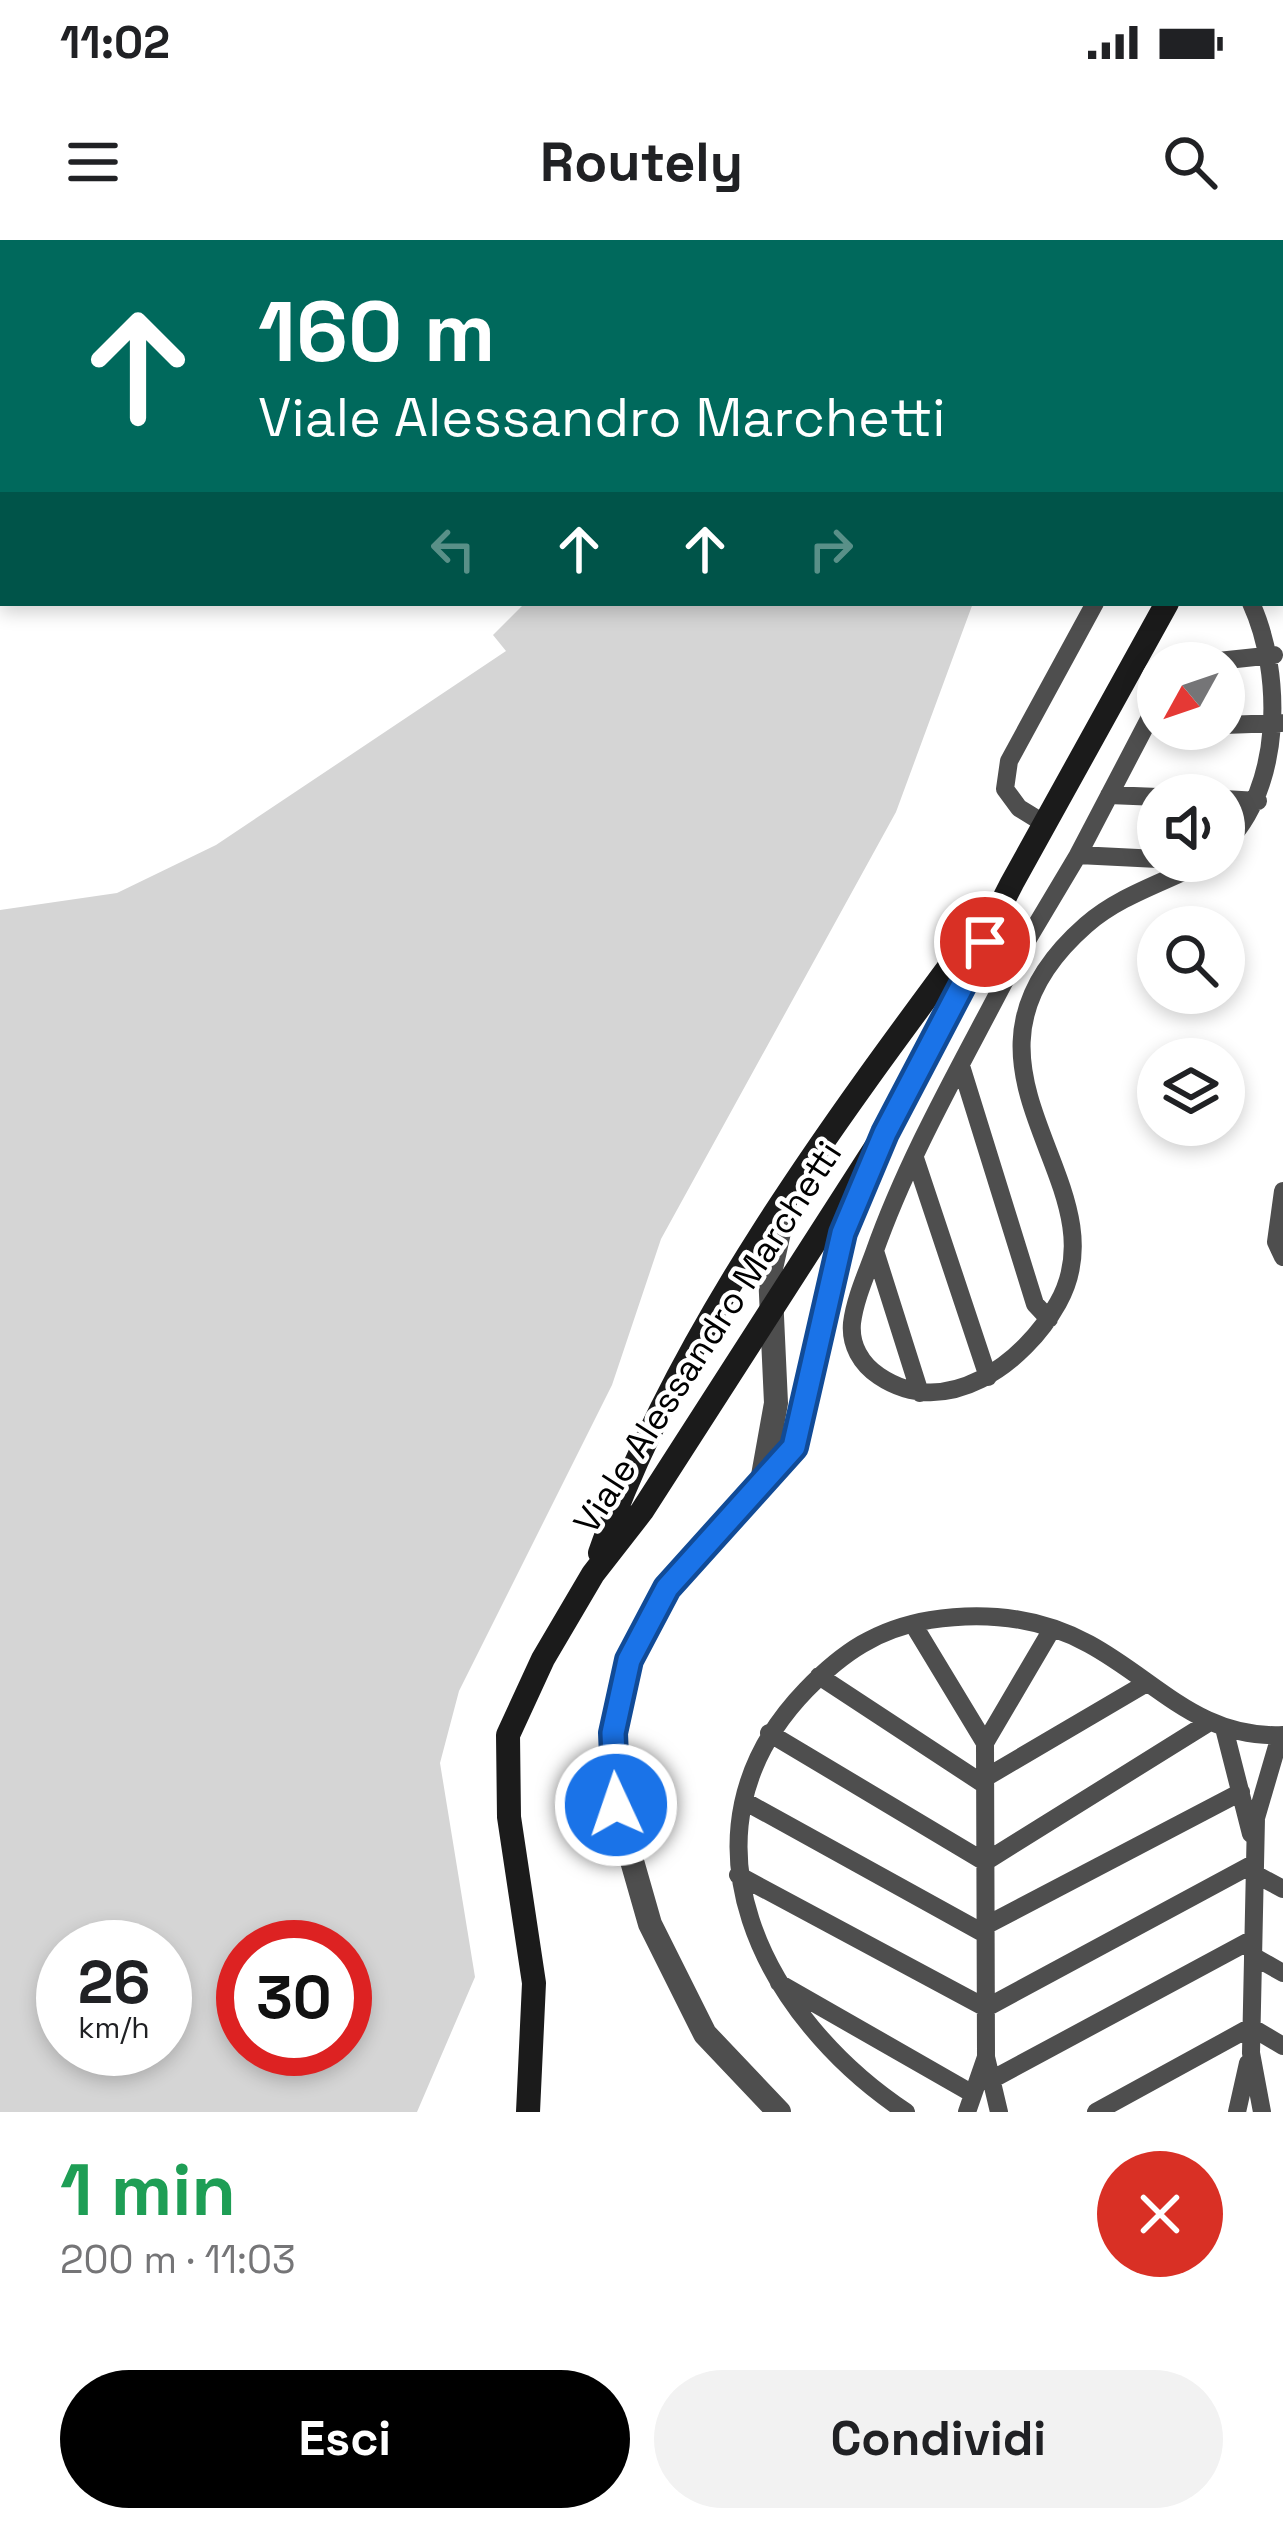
<!DOCTYPE html>
<html lang="it">
<head>
<meta charset="utf-8">
<style>
  :root { --surface:#fff; --page:#f2f2f2; --text:#202124; --muted:#757577; --accent:#000 }
  body { margin:0; font-family:"Space Grotesk",sans-serif; background:var(--page); color:var(--text); height:100vh; display:flex; flex-direction:column; font-size:45px; white-space:nowrap }
  * { box-sizing:border-box; margin:0 }
  p { font-size:39px; color:var(--muted) }
  .icon { flex:none; width:66px; height:66px; fill:none; stroke:currentColor; stroke-width:2; stroke-linecap:round; stroke-linejoin:round }
  .map { position:relative; height:1872px; overflow:hidden }
  .side { display:flex; flex-direction:column; background:var(--surface); flex:1 }
  .side>* { flex:none }
  .top-card { position:absolute; left:0px; top:0px; width:1284px; height:366px; box-shadow:0 6px 18px #0003; background:#00695c; color:#fff; overflow:hidden }
  .needle { width:78px; rotate:230deg }
  .tools { position:absolute; left:1137px; top:402px; display:grid; gap:24px }
  .tools a { display:grid; place-items:center; width:108px; height:108px; border-radius:50%; background:var(--surface); box-shadow:0 6px 18px #0003; font-size:60px }
  .speed { position:absolute; left:36px; top:1680px; display:flex; gap:24px; font-size:60px; font-weight:700; text-align:center }
  .speed>* { display:grid; place-content:center; width:156px; height:156px; border-radius:50%; background:var(--surface); box-shadow:0 6px 18px #0003; line-height:1 }
  .speed small { font-size:30px; font-weight:400 }
  .speed .limit { border:18px solid #d22; background:#fff; color:#111 }
  .pin { position:absolute; display:grid; place-items:center; width:102px; height:102px; color:#fff; margin:-51px; border:6px solid #fff; border-radius:50%; box-shadow:0 3px 12px #0007 }
  .me { position:absolute; width:132px; margin:-66px; rotate:357deg; stroke-linejoin:round; filter:drop-shadow(0 0 9px #0008) }
  .turn { display:flex; align-items:center; gap:42px; height:252px; padding:0 60px; font-size:54px }
  .turn .icon { width:156px; height:156px; stroke-width:2.5 }
  .turn b { display:block; font-size:84px; line-height:102px }
  .lanes { display:flex; align-items:center; height:114px; padding:0 60px; background:#0003; justify-content:center; gap:60px; direction:ltr }
  .lanes .off { opacity:.35 }
  .round { display:grid; place-items:center; flex:none; width:126px; height:126px; border-radius:63px; background:var(--page) }
  .summary { display:flex; align-items:center; justify-content:space-between; height:204px; padding:0 60px }
  h1 { font-size:72px; font-weight:700; line-height:90px; color:#1e9e55 }
  .action { display:flex; gap:24px; margin-top:auto; padding:24px 60px }
  .action a { flex:1; height:138px; border-radius:72px; background:var(--accent); color:#fff; font-size:48px; font-weight:700; line-height:138px; text-align:center }
  .action a+a { background:var(--page); color:var(--text) }
  .status { display:flex; justify-content:space-between; align-items:center; height:84px; padding:0 60px; background:var(--surface); direction:ltr }
  .status svg { height:33px; fill:currentColor }
  header { display:flex; justify-content:space-between; align-items:center; height:156px; padding:0 60px; background:var(--surface); font-size:54px; font-weight:700 }
  .map>svg:first-child { display:block }
  .green { fill:#d5d5d5; fill-rule:evenodd }
  .lines { fill:none; stroke-linecap:round; stroke-linejoin:round }
  .lane { stroke:#4e4e4e; stroke-width:18 }
  .street { stroke:#4e4e4e; stroke-width:24 }
  .secondary { stroke:#1b1b1b; stroke-width:24 }
  .route-casing { stroke:#114b97; stroke-width:30 }
  .route { stroke:#1a73e8; stroke-width:21 }
  .labels { text-anchor:middle; stroke-width:9; stroke-linejoin:round; paint-order:stroke }
  .street-label { font-size:36px; fill:#000; stroke:#fff }
</style>
</head>
<body>
<div class="status"><b>11:02</b><svg viewBox="0 0 49 12"><path d="M0 12V9h3v3zM5 12V6h3v6zM10 12V3h3v9zM15 12V0h3v12zM26 1h20v11H26zM47 4h2v5h-2z"/></svg></div>
<header><svg class="icon" aria-label="menu" viewBox="0 0 24 24"><path d="M4 6h16M4 12h16M4 18h16"/></svg>Routely<svg class="icon" aria-label="search" viewBox="0 0 24 24"><circle cx="10" cy="10" r="6"/><path d="M15 15l6 6"/></svg></header>
<div class="map">
<svg width="1283" height="1872" viewBox="0 0 1283 1872">
  <rect width="100%" height="100%" fill="#fff"/>
  <!-- green -->
  <path class="green" d="M 778,0 L 1152,0 L 778,3 Z
    M 525,363 L 973,363 L 896,572 L 661,999 L 612,1145 L 459,1451 L 440,1523 L 475,1737 L 417,1872 L 0,1872 L 0,670 L 117,653 L 216,605 L 506,411 L 493,395 ZM 165,1707 L 165,1809 L 63,1809 L 63,1707 ZM 243,1707 L 345,1707 L 345,1809 L 243,1809 Z"/>
  <g class="lines">
    <!-- lane -->
    <path class="lane" d="M 1239,3 L 1241,0
      M 1281,59 L 1283,56
      M 1199,423 L 1274,415
      M 1224,485 L 1281,483
      M 1109,555 L 1158,557
      M 1224,559 L 1258,561
      M 1045,584 L 1019,568 L 1005,549 L 1009,521 L 1095,363
      M 1224,605 C 1283,548 1283,433 1251,363
      M 1078,615 L 1158,462
      M 985,702 L 1016,719 C 967,815 910,911 874,1013 C 866,1035 855,1059 852,1083 C 850,1105 861,1124 879,1136 C 946,1181 1024,1124 1058,1063 C 1127,941 924,827 1086,685 C 1120,655 1166,642 1206,621
      M 1016,719 L 1078,615 L 1158,619
      M 961,826 L 1035,1064 L 1049,1079
      M 915,918 L 988,1137
      M 1283,951 L 1276,1002 L 1283,1017
      M 875,1011 L 920,1153
      M 913,1384 L 985,1503
      M 819,1436 L 985,1545
      M 1224,1488 L 1251,1594
      M 769,1493 L 985,1622 L 1208,1483
      M 985,1538 L 1145,1444
      M 746,1562 L 985,1694
      M 1255,1634 L 1283,1649
      M 738,1635 L 986,1768 L 1255,1623
      M 985,1686 L 1241,1552
      M 1253,1716 L 1283,1733
      M 779,1743 L 973,1854
      M 991,1840 L 1253,1699
      M 906,1872 C 764,1778 667,1594 806,1450 C 843,1412 877,1389 930,1380 C 986,1371 1039,1377 1089,1404 C 1157,1441 1199,1499 1283,1495
      M 967,1872 L 986,1817
      M 999,1872 L 986,1817 L 985,1503 L 1052,1389
      M 1096,1872 L 1251,1787 L 1283,1806
      M 1237,1872 L 1248,1823
      M 1262,1872 L 1251,1813 L 1256,1578 L 1280,1496"/>
    <!-- street -->
    <path class="street" d="M 762,1241 L 776,1163 L 770,1033 L 785,965
      M 779,1872 L 705,1794 L 650,1684 L 616,1565 L 613,1493 L 629,1420 L 667,1348 L 794,1207 L 843,993 L 870,929"/>
    <!-- secondary -->
    <path class="secondary" d="M 1281,165 L 1283,162
      M 600,1313 C 677,1091 839,875 978,688
      M 528,1872 L 534,1743 L 509,1577 L 508,1495 L 543,1419 L 593,1334 L 642,1271 L 885,893 L 1012,643 L 1167,363"/>
  </g>
  <g class="lines">
    <defs>
      <path id="route" d="M 616,1565 L 613,1493 L 629,1420 L 667,1348 L 794,1207 L 843,993 L 885,893 L 985,702"/>
    </defs>
    <!-- route casing -->
    <use href="#route" class="route-casing"/>
    <!-- route -->
    <use href="#route" class="route"/>
  </g>
  <g class="labels">
    <!-- street labels -->
    <g class="street-label">
      <text transform="translate(707 1097) rotate(-57)" y="13">Viale Alessandro Marchetti</text>
    </g>
  </g>
</svg>
<div class="tools">
<a><svg class="needle" viewBox="-14 -14 28 28"><path d="M0-13l5 13h-10z" fill="#e53935"/><path d="M0 13l5-13h-10z" fill="#757577"/></svg></a>
<a><svg class="icon" aria-label="sound" viewBox="0 0 24 24"><path d="M4 9h4l5-4v14l-5-4H4zM17 9q2 3 0 6"/></svg></a>
<a><svg class="icon" aria-label="search" viewBox="0 0 24 24"><circle cx="10" cy="10" r="6"/><path d="M15 15l6 6"/></svg></a>
<a><svg class="icon" aria-label="layers" viewBox="0 0 24 24"><path d="M12 4l9 5-9 5-9-5zM3 14l9 5 9-5"/></svg></a>
</div>
<div class="speed"><div>26<small>km/h</small></div><div class="limit">30</div></div>
<div class="pin" style="left:985px;top:702px;background:#d93025"><svg class="icon" aria-label="arrive" viewBox="0 0 24 24"><path d="M6 21V4h12l-3 4 3 4H6"/></svg></div>
<svg class="me" style="left:616px;top:1565px" viewBox="-20 -20 40 40"><circle r="17" fill="#1a73e8" stroke="#fff" stroke-width="3"/><path d="M0-11L8 9 0 5-8 9z" fill="#fff"/></svg>
<div class="top-card">
<div class="turn"><svg class="icon" aria-label="ahead" viewBox="0 0 24 24"><path d="M12 20V5M6 11l6-6 6 6"/></svg><div><b>160 m</b>Viale Alessandro Marchetti</div></div>
<div class="lanes"><svg class="icon off" aria-label="left" viewBox="0 0 24 24"><path d="M17 20v-9H6M10 6l-5 5 5 5"/></svg><svg class="icon" aria-label="ahead" viewBox="0 0 24 24"><path d="M12 20V5M6 11l6-6 6 6"/></svg><svg class="icon" aria-label="ahead" viewBox="0 0 24 24"><path d="M12 20V5M6 11l6-6 6 6"/></svg><svg class="icon off" aria-label="right" viewBox="0 0 24 24"><path d="M7 20v-9h11M14 6l5 5-5 5"/></svg></div>
</div>
</div>
<section class="side">
<div class="summary"><div><h1>1 min</h1><p>200 m · 11:03</p></div><a class="round" style="background:#d93025;color:#fff"><svg class="icon" aria-label="close" viewBox="0 0 24 24"><path d="M6 6l12 12M18 6L6 18"/></svg></a></div>
<div class="action"><a>Esci</a><a>Condividi</a></div>
</section>
</body>
</html>
